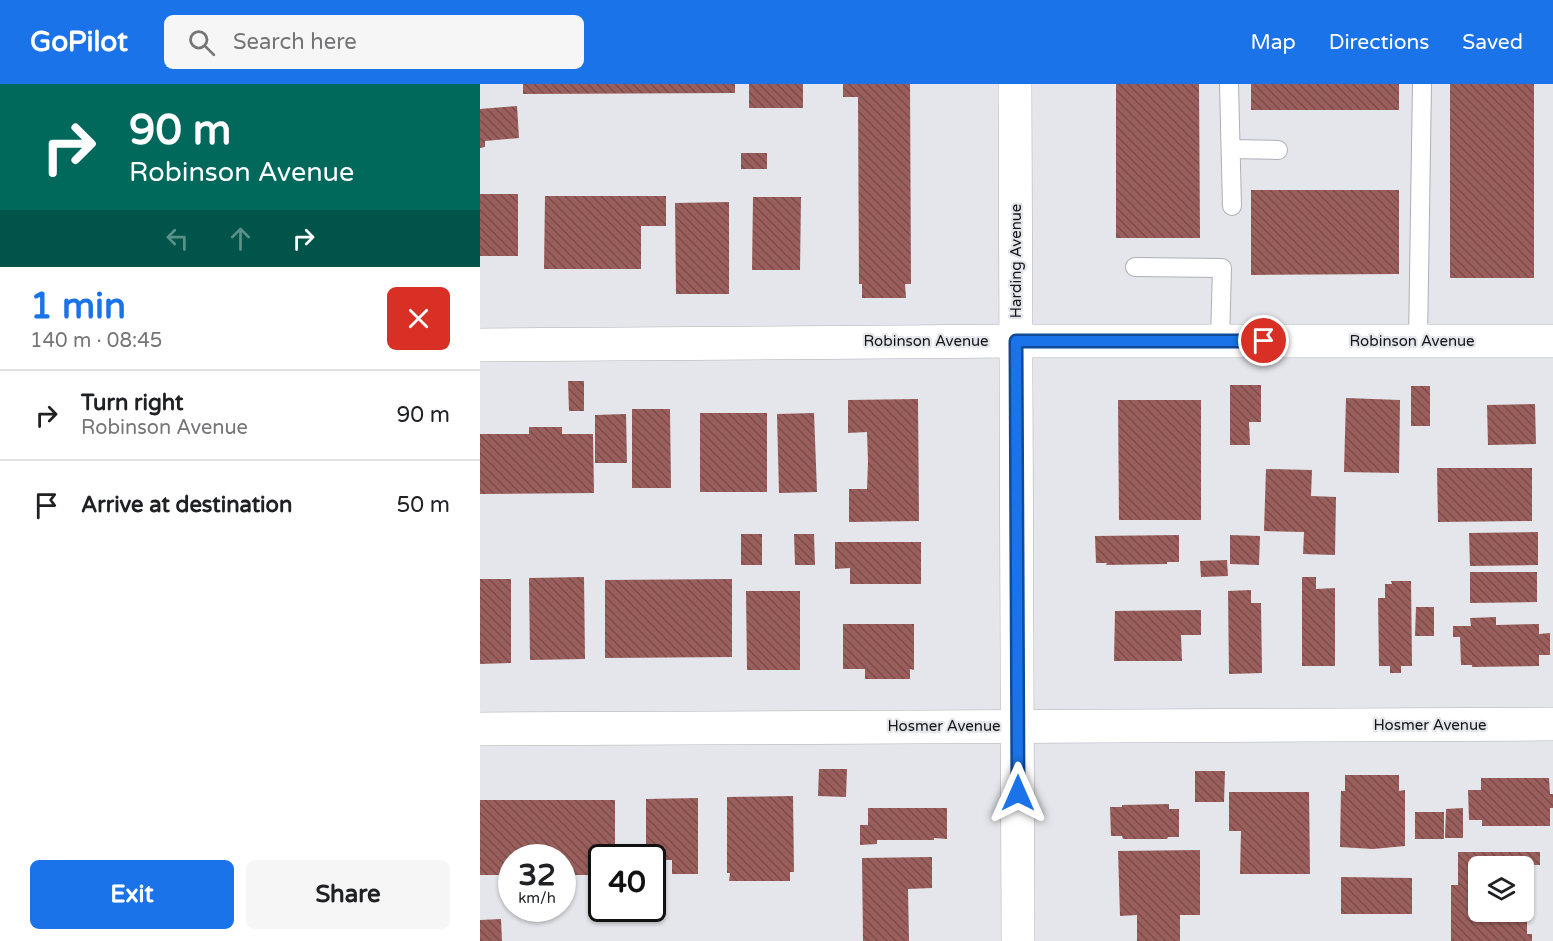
<!DOCTYPE html>
<html lang="en">
<head>
<meta charset="utf-8">
<style>
  :root { --surface:#fff; --page:#f6f6f6; --text:#202124; --muted:#757577; --line:#e0e0e0; --accent:#1a73e8 }
  body { margin:0; font-family:"Varela Round",sans-serif; background:var(--page); color:var(--text); height:100vh; display:flex; flex-direction:column; font-size:22px; white-space:nowrap }
  * { box-sizing:border-box; margin:0 }
  p { font-size:20px; color:var(--muted) }
  .icon { flex:none; width:33px; height:33px; fill:none; stroke:currentColor; stroke-width:2; stroke-linecap:round; stroke-linejoin:round }
  .map { position:relative; flex:1; overflow:hidden }
  .panel { display:flex; flex-direction:column; background:var(--surface); width:480px }
  .panel>* { flex:none }
  .top-card { background:#00695c; color:#fff; overflow:hidden }
  .buttons { position:absolute; left:988px; top:772px; display:grid; gap:12px }
  .buttons a { display:grid; place-items:center; width:66px; height:66px; border-radius:9px; background:var(--surface); box-shadow:0 2px 4px #0004; font-size:30px }
  .speed { position:absolute; left:18px; top:760px; display:flex; gap:12px; font-size:30px; font-weight:700; text-align:center }
  .speed>* { display:grid; place-content:center; width:78px; height:78px; border-radius:50%; background:var(--surface); box-shadow:0 2px 4px #0004; line-height:1 }
  .speed small { font-size:15px; font-weight:400 }
  .speed .limit { border:3px solid #111; border-radius:9px; background:#fff; color:#111 }
  .pin { position:absolute; display:grid; place-items:center; width:51px; height:51px; color:#fff; margin:-26px; border:3px solid #fff; border-radius:50%; box-shadow:0 2px 6px #0007 }
  .me { position:absolute; width:66px; margin:-33px; rotate:0deg; stroke-linejoin:round; filter:drop-shadow(0 0 4px #0008) }
  .turn { display:flex; align-items:center; gap:21px; height:126px; padding:0 30px; font-size:27px }
  .turn .icon { width:78px; height:78px; stroke-width:2.5 }
  .turn b { display:block; font-size:42px; line-height:51px }
  .lanes { display:flex; align-items:center; height:57px; padding:0 30px; background:#0003; justify-content:center; gap:30px; direction:ltr }
  .lanes .off { opacity:.35 }
  .round { display:grid; place-items:center; flex:none; width:63px; height:63px; border-radius:9px; background:var(--page) }
  .overview { display:flex; align-items:center; justify-content:space-between; height:102px; padding:0 30px }
  h1 { font-size:36px; font-weight:700; line-height:45px; color:var(--accent) }
  .primary-button { display:flex; gap:12px; margin-top:auto; padding:12px 30px }
  .primary-button a { flex:1; height:69px; border-radius:9px; background:var(--accent); color:#fff; font-size:24px; font-weight:700; line-height:69px; text-align:center }
  .primary-button a+a { background:var(--page); color:var(--text) }
  ul { padding:0; list-style:none }
  li { display:flex; align-items:center; gap:18px; height:90px; padding:0 30px; border-top:2px solid var(--line) }
  li div { flex:1 }
  li b { display:block; font-size:22px }
  li em { font-style:normal }
  header { display:flex; align-items:center; gap:36px; box-sizing:border-box; height:84px; padding:0 30px; background:var(--accent); color:#fff }
  header strong { font-size:28px }
  nav { display:flex; gap:33px; margin-inline-start:auto; font-size:21px }
  .search { width:420px; height:54px; background:var(--page); display:flex; align-items:center; gap:15px; box-sizing:border-box; padding:0 21px; border-radius:9px; color:var(--muted); font-size:22px }
  main { display:flex; flex:1; min-height:0 }
  .map>svg:first-child { display:block }
  .building { fill:url(#building-back-hatch); fill-rule:evenodd }
  .lines { fill:none; stroke-linecap:round; stroke-linejoin:round }
  .service-casing { stroke:#aeb0b5; stroke-width:20 }
  .minor-casing { stroke:#aeb0b5; stroke-width:34 }
  .tertiary-casing { stroke:#aeb0b5; stroke-width:34 }
  .service { stroke:#fff; stroke-width:18 }
  .minor { stroke:#fff; stroke-width:33 }
  .tertiary { stroke:#fff; stroke-width:33 }
  .route-casing { stroke:#114b97; stroke-width:15 }
  .route { stroke:#1a73e8; stroke-width:10 }
  .labels { text-anchor:middle; stroke-width:4.5; stroke-linejoin:round; paint-order:stroke }
  .street-label { font-size:15px; fill:#141517; stroke:#e4e6eb }
</style>
</head>
<body>
<header>
<strong>GoPilot</strong>
<div class="search"><svg class="icon" aria-label="search" viewBox="0 0 24 24"><circle cx="10" cy="10" r="6"/><path d="M15 15l6 6"/></svg>Search here</div>
<nav><a>Map</a><a>Directions</a><a>Saved</a></nav>
</header>
<main>
<section class="panel">
<div class="top-card">
<div class="turn"><svg class="icon" aria-label="right" viewBox="0 0 24 24"><path d="M7 20v-9h11M14 6l5 5-5 5"/></svg><div><b>90 m</b>Robinson Avenue</div></div>
<div class="lanes"><svg class="icon off" aria-label="left" viewBox="0 0 24 24"><path d="M17 20v-9H6M10 6l-5 5 5 5"/></svg><svg class="icon off" aria-label="ahead" viewBox="0 0 24 24"><path d="M12 20V5M6 11l6-6 6 6"/></svg><svg class="icon" aria-label="right" viewBox="0 0 24 24"><path d="M7 20v-9h11M14 6l5 5-5 5"/></svg></div>
</div>
<div class="overview"><div><h1>1 min</h1><p>140 m · 08:45</p></div><a class="round" style="background:#d93025;color:#fff"><svg class="icon" aria-label="close" viewBox="0 0 24 24"><path d="M6 6l12 12M18 6L6 18"/></svg></a></div>
<ul>
<li><svg class="icon" aria-label="right" viewBox="0 0 24 24"><path d="M7 20v-9h11M14 6l5 5-5 5"/></svg><div><b>Turn right</b><p>Robinson Avenue</p></div><em>90 m</em></li>
<li><svg class="icon" aria-label="arrive" viewBox="0 0 24 24"><path d="M6 21V4h12l-3 4 3 4H6"/></svg><div><b>Arrive at destination</b></div><em>50 m</em></li>
</ul>
<div class="primary-button"><a>Exit</a><a>Share</a></div>
</section>
<div class="map">
<svg width="1073" height="857" viewBox="0 0 1073 857">
  <defs>
    <pattern id="building-back-hatch" width="6" height="6" patternUnits="userSpaceOnUse" patternTransform="scale(1.5)"><rect width="6" height="6" fill="#9a5f5c"/><path d="M-1 5l2 2M0 0l6 6M5-1l2 2" fill="none" stroke="#7c4d4b"/></pattern>
  </defs>
  <rect width="100%" height="100%" fill="#e4e6eb"/>
  <!-- building -->
  <path class="building" d="M 43,0 L 255,0 L 255,9 L 43,10 Z
    M 269,0 L 323,0 L 323,24 L 269,24 Z
    M 363,0 L 430,0 L 431,200 L 425,200 L 426,214 L 382,214 L 382,200 L 379,200 L 378,15 L 378,13 L 363,13 Z
    M 636,0 L 719,0 L 720,154 L 636,154 Z
    M 771,0 L 919,0 L 919,26 L 771,26 Z
    M 970,0 L 1054,0 L 1054,194 L 970,194 Z
    M 37,22 L 39,54 L 5,57 L 5,63 L 0,64 L 0,25 Z
    M 261,69 L 287,69 L 287,85 L 261,85 Z
    M 771,106 L 919,106 L 919,190 L 771,191 Z
    M 0,110 L 38,110 L 38,172 L 0,172 Z
    M 65,112 L 186,112 L 186,142 L 161,142 L 161,185 L 64,185 Z
    M 273,113 L 321,113 L 320,186 L 272,186 Z
    M 249,118 L 249,210 L 196,210 L 195,119 Z
    M 88,297 L 104,297 L 104,327 L 89,327 Z
    M 750,301 L 781,301 L 781,338 L 769,338 L 770,361 L 750,361 Z
    M 931,302 L 950,302 L 950,342 L 931,342 Z
    M 866,314 L 920,316 L 919,389 L 864,388 Z
    M 438,315 L 439,437 L 369,438 L 369,405 L 387,405 L 388,378 L 387,348 L 368,349 L 368,316 Z
    M 638,316 L 721,316 L 721,436 L 639,436 Z
    M 1055,320 L 1056,360 L 1008,361 L 1007,321 Z
    M 152,325 L 190,325 L 191,404 L 152,404 Z
    M 220,329 L 287,329 L 287,408 L 220,408 Z
    M 334,329 L 337,408 L 299,409 L 297,330 Z
    M 146,330 L 147,379 L 115,379 L 115,331 Z
    M 49,343 L 82,343 L 82,350 L 113,350 L 114,409 L 0,410 L 0,350 L 49,350 Z
    M 957,384 L 1052,384 L 1052,437 L 958,438 Z
    M 786,385 L 832,386 L 831,412 L 856,413 L 855,471 L 823,470 L 824,448 L 784,447 Z
    M 1058,448 L 1058,481 L 990,482 L 989,449 Z
    M 261,450 L 282,450 L 282,481 L 261,481 Z
    M 314,450 L 334,450 L 335,481 L 315,481 Z
    M 699,451 L 699,478 L 687,478 L 687,480 L 626,481 L 627,479 L 616,479 L 615,452 Z
    M 750,451 L 780,452 L 779,481 L 750,480 Z
    M 355,458 L 441,458 L 441,500 L 370,500 L 370,484 L 355,485 Z
    M 747,476 L 748,492 L 721,493 L 720,477 Z
    M 990,488 L 1057,488 L 1057,518 L 990,519 Z
    M 104,493 L 105,575 L 50,576 L 49,494 Z
    M 822,493 L 836,493 L 836,505 L 855,504 L 855,582 L 822,582 Z
    M 0,495 L 31,495 L 31,579 L 0,580 Z
    M 252,495 L 252,573 L 125,574 L 125,496 Z
    M 911,497 L 931,497 L 932,582 L 921,582 L 921,589 L 910,589 L 910,582 L 899,582 L 898,514 L 905,514 L 905,500 L 912,500 Z
    M 771,506 L 771,519 L 781,519 L 782,589 L 749,590 L 748,507 Z
    M 266,507 L 320,507 L 320,586 L 267,586 Z
    M 936,523 L 954,523 L 954,552 L 935,552 Z
    M 721,526 L 721,551 L 701,551 L 702,577 L 634,577 L 635,527 Z
    M 1016,533 L 1016,541 L 1059,540 L 1059,550 L 1070,549 L 1070,571 L 1059,571 L 1059,582 L 992,583 L 992,581 L 981,581 L 980,553 L 973,553 L 973,542 L 991,542 L 990,534 Z
    M 363,540 L 434,540 L 434,586 L 430,585 L 430,595 L 385,595 L 385,585 L 363,585 Z
    M 339,685 L 367,685 L 366,713 L 338,712 Z
    M 715,687 L 745,687 L 744,718 L 715,718 Z
    M 865,691 L 919,691 L 919,707 L 925,706 L 925,762 L 893,765 L 860,763 L 861,707 L 865,707 Z
    M 1001,694 L 1069,694 L 1070,710 L 1073,710 L 1073,724 L 1070,724 L 1070,742 L 1002,742 L 1002,736 L 989,736 L 988,706 L 1001,706 Z
    M 749,708 L 829,708 L 830,790 L 760,790 L 761,747 L 749,747 Z
    M 313,712 L 314,788 L 310,788 L 310,797 L 249,797 L 250,789 L 247,789 L 247,713 Z
    M 218,714 L 218,790 L 192,790 L 192,776 L 172,776 L 172,774 L 166,774 L 166,715 Z
    M 0,716 L 135,716 L 135,774 L 122,774 L 122,791 L 82,791 L 82,774 L 32,774 L 32,791 L 0,791 Z
    M 689,720 L 689,725 L 699,725 L 699,753 L 688,753 L 687,755 L 643,755 L 642,752 L 631,752 L 630,723 L 642,723 L 642,721 Z
    M 388,724 L 467,724 L 467,755 L 454,754 L 454,756 L 397,756 L 397,760 L 380,761 L 380,741 L 388,741 Z
    M 983,724 L 983,754 L 965,754 L 966,725 Z
    M 935,728 L 964,728 L 964,755 L 935,755 Z
    M 720,766 L 720,831 L 700,831 L 700,857 L 657,857 L 657,831 L 640,832 L 638,767 Z
    M 978,768 L 1060,768 L 1060,781 L 1052,781 L 1052,814 L 1047,814 L 1047,850 L 1052,850 L 1052,857 L 971,857 L 971,801 L 978,801 ZM 999,783 L 1044,783 L 1044,828 L 999,828 Z
    M 452,773 L 452,804 L 428,805 L 429,857 L 383,857 L 382,774 Z
    M 861,793 L 932,794 L 932,830 L 861,830 Z
    M 21,835 L 22,857 L 0,857 L 0,836 Z"/>
  <g class="lines">
    <defs>
      <path id="service" d="M 749,0 L 752,122
        M 751,65 L 798,66
        M 655,183 L 742,184 L 740,257
        M 938,257 L 942,0"/>
      <path id="minor" d="M 0,261 L 536,257 L 1073,257
        M 0,645 L 1073,640"/>
      <path id="tertiary" d="M 535,0 L 538,857"/>
    </defs>
    <!-- service casing -->
    <use href="#service" class="service-casing"/>
    <!-- minor casing -->
    <use href="#minor" class="minor-casing"/>
    <!-- tertiary casing -->
    <use href="#tertiary" class="tertiary-casing"/>
    <!-- service -->
    <use href="#service" class="service"/>
    <!-- minor -->
    <use href="#minor" class="minor"/>
    <!-- tertiary -->
    <use href="#tertiary" class="tertiary"/>
  </g>
  <g class="lines">
    <defs>
      <path id="route" d="M 538,709 L 536,257 L 784,257"/>
    </defs>
    <!-- route casing -->
    <use href="#route" class="route-casing"/>
    <!-- route -->
    <use href="#route" class="route"/>
  </g>
  <g class="labels">
    <!-- street labels -->
    <g class="street-label">
      <text transform="translate(536 177) rotate(-90)" y="5">Harding Avenue</text>
      <text x="446" y="262">Robinson Avenue</text>
      <text x="932" y="262">Robinson Avenue</text>
      <text x="950" y="646">Hosmer Avenue</text>
      <text x="464" y="647">Hosmer Avenue</text>
    </g>
  </g>
</svg>
<div class="buttons">
<a><svg class="icon" aria-label="layers" viewBox="0 0 24 24"><path d="M12 4l9 5-9 5-9-5zM3 14l9 5 9-5"/></svg></a>
</div>
<div class="speed"><div>32<small>km/h</small></div><div class="limit">40</div></div>
<div class="pin" style="left:784px;top:257px;background:#d93025"><svg class="icon" aria-label="arrive" viewBox="0 0 24 24"><path d="M6 21V4h12l-3 4 3 4H6"/></svg></div>
<svg class="me" style="left:538px;top:709px" viewBox="-20 -20 40 40"><path d="M0-17L14 15 0 8-14 15z" fill="#1a73e8" stroke="#fff" stroke-width="4"/></svg>
</div>
</main>
</body>
</html>
